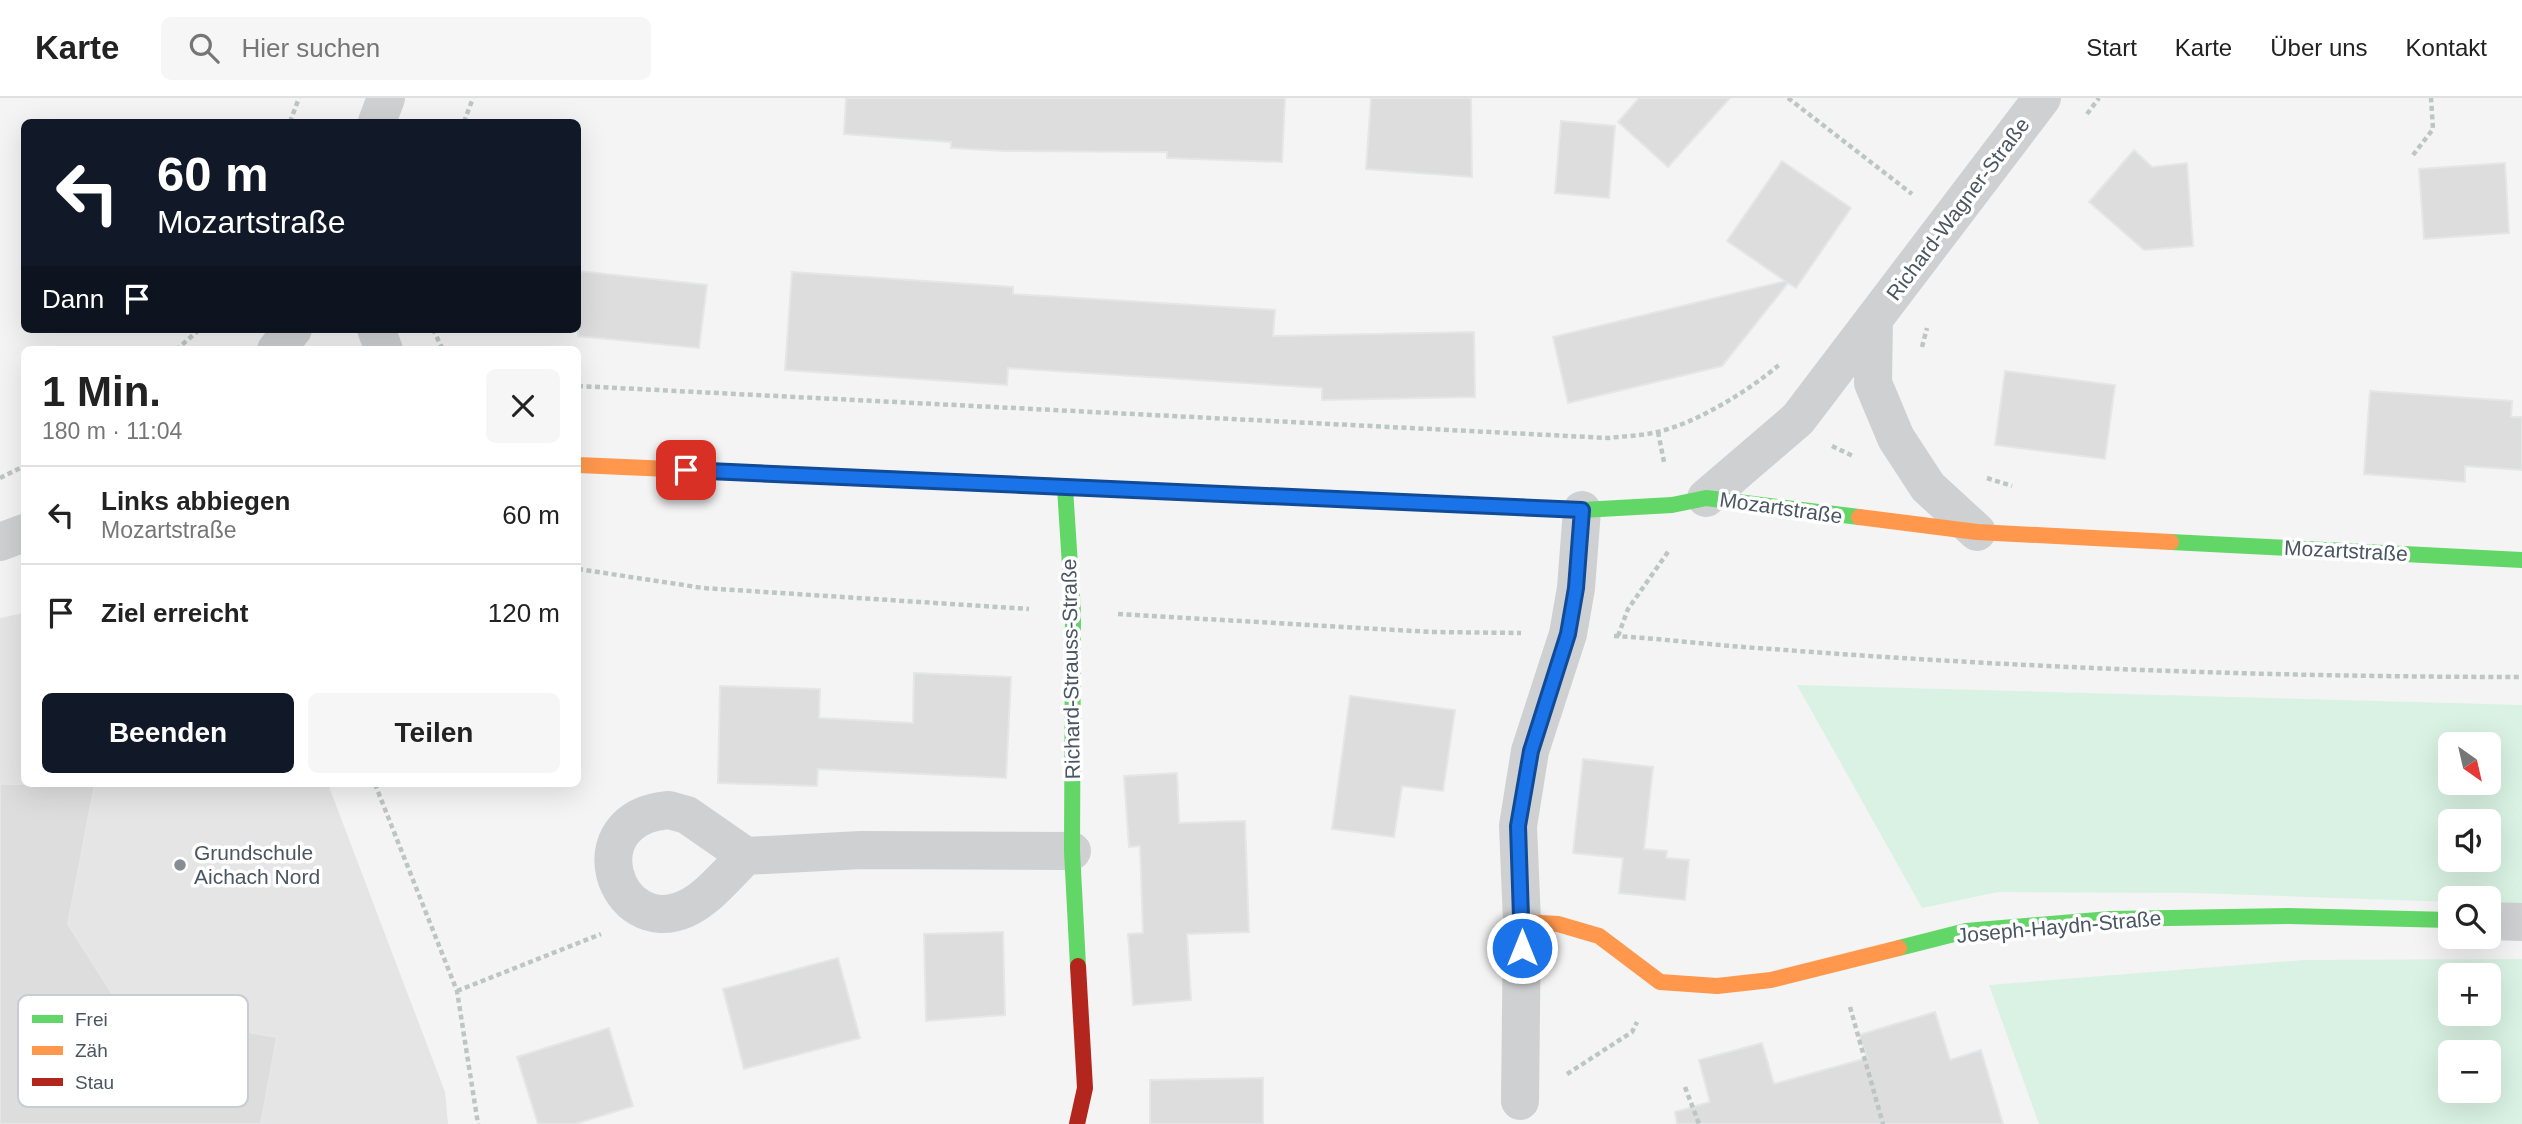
<!DOCTYPE html>
<html lang="de">
<head>
<meta charset="utf-8">
<style>
  :root { --surface:#fff; --page:#f6f6f6; --text:#222; --muted:#767676; --line:#e0e0e0; --accent:#111827 }
  body { margin:0; font-family:Arial,sans-serif; background:var(--page); color:var(--text); height:100vh; display:flex; flex-direction:column; font-size:26px; white-space:nowrap }
  * { box-sizing:border-box; margin:0 }
  p { font-size:23px; color:var(--muted) }
  .icon { flex:none; width:38px; height:38px; fill:none; stroke:currentColor; stroke-width:2; stroke-linecap:round; stroke-linejoin:round }
  .map { position:relative; flex:1; overflow:hidden }
  .side { position:absolute; left:21px; top:248px; width:560px; height:441px; display:flex; flex-direction:column; background:var(--surface); border-radius:10px; box-shadow:0 7px 28px #0002 }
  .side>* { flex:none }
  .banner { position:absolute; left:21px; top:21px; width:560px; height:214px; border-radius:10px; box-shadow:0 7px 28px #0002; background:#111827; color:#fff; overflow:hidden }
  .needle { width:46px; rotate:146deg }
  .buttons { position:absolute; left:2438px; top:634px; display:grid; gap:14px }
  .buttons a { display:grid; place-items:center; width:63px; height:63px; border-radius:10px; background:var(--surface); box-shadow:0 7px 28px #0002; font-size:35px }
  .pin { position:absolute; display:grid; place-items:center; width:60px; height:60px; color:#fff; margin:-30px; border-radius:14px; box-shadow:0 4px 10px #0006 }
  .me { position:absolute; width:77px; margin:-38px; rotate:0deg; stroke-linejoin:round; filter:drop-shadow(0 0 5px #0008) }
  .turn { display:flex; align-items:center; gap:24px; height:147px; padding:0 21px; font-size:32px }
  .turn .icon { width:91px; height:91px; stroke-width:2.5 }
  .turn b { display:block; font-size:49px; line-height:60px }
  .then { display:flex; align-items:center; height:66px; padding:0 21px; background:#0003; gap:14px; font-size:26px }
  .round { display:grid; place-items:center; flex:none; width:74px; height:74px; border-radius:10px; background:var(--page) }
  .overview { display:flex; align-items:center; justify-content:space-between; height:119px; padding:0 21px }
  h1 { font-size:42px; font-weight:600; line-height:52px }
  .cta { display:flex; gap:14px; margin-top:auto; padding:14px 21px }
  .cta a { flex:1; height:80px; border-radius:10px; background:var(--accent); color:#fff; font-size:28px; font-weight:600; line-height:80px; text-align:center }
  .cta a+a { background:var(--page); color:var(--text) }
  ul { padding:0; list-style:none }
  li { display:flex; align-items:center; gap:21px; height:98px; padding:0 21px; border-top:2px solid var(--line) }
  li div { flex:1 }
  li b { display:block; font-size:26px }
  li em { font-style:normal }
  header { display:flex; align-items:center; gap:42px; box-sizing:border-box; height:98px; padding:0 35px; background:var(--surface); border-bottom:2px solid var(--line) }
  header strong { font-size:33px }
  nav { display:flex; gap:38px; margin-inline-start:auto; font-size:24px }
  .search { width:490px; height:63px; background:var(--page); display:flex; align-items:center; gap:18px; box-sizing:border-box; padding:0 24px; border-radius:10px; color:var(--muted); font-size:26px }
  .map>svg:first-child { display:block }
  .education { fill:#e6e5e6 }
  .green { fill:#d9f2e3; fill-rule:evenodd }
  .building { fill:#ddddde; stroke:#e5e6e7; stroke-width:2 }
  .lines { fill:none; stroke-linecap:round; stroke-linejoin:round }
  .path { stroke:#bcc7c4; stroke-width:4.5; stroke-dasharray:5 3.5; stroke-linecap:butt }
  .street { stroke:#ced0d2; stroke-width:38 }
  .fast { stroke:#63d668; stroke-width:16 }
  .slow { stroke:#ff974d; stroke-width:16 }
  .jam { stroke:#b3261e; stroke-width:16 }
  .route-casing { stroke:#114b97; stroke-width:18 }
  .route { stroke:#1a73e8; stroke-width:12 }
  .poi-dot { fill:#868d94; stroke:#fff; stroke-width:2.5 }
  .labels { text-anchor:middle; stroke-width:7; stroke-linejoin:round; paint-order:stroke }
  .street-label { font-size:21px; fill:#4a5661; stroke:#fff }
  .poi-label { font-size:21px; fill:#4a5661; stroke:#fff; text-anchor:start }
  .key { fill:#fff; stroke:#c9ccd0; stroke-width:2 }
  .key-label { font-size:19px; fill:#4a5661 }
</style>
</head>
<body>
<header>
<strong>Karte</strong>
<div class="search"><svg class="icon" aria-label="search" viewBox="0 0 24 24"><circle cx="10" cy="10" r="6"/><path d="M15 15l6 6"/></svg>Hier suchen</div>
<nav><a>Start</a><a>Karte</a><a>Über uns</a><a>Kontakt</a></nav>
</header>
<div class="map">
<svg width="2522" height="1026" viewBox="0 0 2522 1026">
  <rect width="100%" height="100%" fill="#f4f4f4"/>
  <!-- education -->
  <path class="education" d="M 24,515 L 24,686 L 328,686 L 445,994 L 448,1026 L 0,1026 L 0,520 Z"/>
  <!-- green -->
  <path class="green" d="M 1797,587 L 2522,607 L 2522,806 L 2489,805 L 2488,800 L 2450,800 L 2450,804 L 2195,795 L 1998,794 L 1922,810 ZM 2450,646 L 2488,646 L 2488,684 L 2450,684 ZM 2450,723 L 2488,723 L 2488,761 L 2450,761 Z
    M 2522,861 L 2522,1026 L 2039,1026 L 1989,887 L 2305,862 ZM 2450,877 L 2488,877 L 2488,915 L 2450,915 ZM 2450,954 L 2488,954 L 2488,992 L 2450,992 Z"/>
  <!-- building -->
  <path class="building" d="M 846,0 L 1285,0 L 1282,64 L 1167,60 L 1167,54 L 1005,53 L 951,50 L 951,44 L 844,36 Z
    M 1371,0 L 1471,0 L 1472,79 L 1366,71 Z
    M 1639,0 L 1730,0 L 1668,69 L 1618,24 Z
    M 1561,23 L 1615,28 L 1609,100 L 1555,95 Z
    M 2134,52 L 2152,69 L 2187,65 L 2193,148 L 2144,152 L 2089,104 Z
    M 1782,63 L 1851,110 L 1796,190 L 1788,185 L 1722,268 L 1568,305 L 1553,239 L 1785,183 L 1727,143 Z
    M 2505,65 L 2509,135 L 2424,141 L 2419,71 Z
    M 578,173 L 707,187 L 699,250 L 578,238 Z
    M 792,174 L 1013,189 L 1013,196 L 1275,212 L 1273,238 L 1474,234 L 1475,299 L 1322,302 L 1322,290 L 1008,270 L 1007,287 L 785,272 Z
    M 2005,273 L 2115,287 L 2105,361 L 1995,347 Z
    M 2370,293 L 2512,303 L 2511,319 L 2522,319 L 2522,372 L 2465,368 L 2465,384 L 2364,376 Z
    M 914,575 L 1011,579 L 1006,680 L 818,671 L 817,688 L 718,685 L 720,588 L 820,591 L 819,620 L 913,625 Z
    M 1350,598 L 1455,612 L 1443,693 L 1402,688 L 1394,739 L 1332,731 Z
    M 1583,661 L 1653,669 L 1644,751 L 1667,753 L 1666,760 L 1689,762 L 1685,802 L 1619,795 L 1623,760 L 1573,755 Z
    M 1177,675 L 1179,725 L 1245,723 L 1249,834 L 1187,836 L 1191,902 L 1133,907 L 1128,836 L 1143,835 L 1140,748 L 1129,749 L 1124,678 Z
    M 0,686 L 95,686 L 68,826 L 124,914 L 277,939 L 261,1026 L 0,1026 Z
    M 1003,834 L 1005,917 L 926,923 L 924,836 Z
    M 838,860 L 860,940 L 744,971 L 723,891 Z
    M 1935,914 L 1950,962 L 1981,952 L 2003,1026 L 1677,1026 L 1675,1014 L 1710,1004 L 1699,962 L 1762,945 L 1774,986 L 1867,960 L 1859,937 Z
    M 609,930 L 633,1008 L 575,1026 L 538,1026 L 517,959 Z
    M 1263,980 L 1263,1026 L 1150,1026 L 1150,982 Z"/>
  <g class="lines">
    <!-- path -->
    <path class="path" d="M 1788,0 L 1912,96
      M 2087,16 L 2099,0
      M 290,24 L 299,0
      M 464,24 L 473,0
      M 2413,57 L 2433,31 L 2431,0
      M 433,231 L 443,252
      M 1922,249 L 1927,230
      M 176,252 L 200,231
      M 578,288 L 1608,340 C 1624,338 1641,338 1657,334 C 1697,325 1748,293 1779,267
      M 1658,334 L 1664,364
      M 1832,348 L 1855,359
      M 0,380 L 24,368
      M 1987,380 L 2012,388
      M 578,471 L 703,490 L 1029,511
      M 1118,516 L 1431,534 L 1521,535
      M 1614,538 C 1667,541 1719,548 1772,551 C 2019,570 2274,579 2522,579
      M 1618,538 L 1628,511 L 1670,451
      M 375,686 L 457,893 L 478,1026
      M 457,893 L 601,836
      M 1850,909 L 1883,1026
      M 1567,976 L 1632,934 L 1637,924
      M 1685,989 L 1699,1026"/>
    <!-- street -->
    <path class="street" d="M 377,24 L 386,0
      M 1874,221 L 1873,285 L 1896,340 L 1928,389 L 1977,434
      M 376,231 L 384,252
      M 276,252 L 293,231
      M 1706,400 L 1798,321 L 2042,0
      M 0,444 L 24,435
      M 669,712 L 687,717 L 746,758 C 728,775 708,801 685,811 C 615,842 574,720 669,712 Z
      M 746,758 L 861,752 L 1072,753
      M 2488,823 L 2522,824
      M 1520,1003 L 1522,824 L 1518,728 L 1530,653 L 1568,536 L 1576,490 L 1582,412"/>
    <!-- fast -->
    <path class="fast" d="M 967,384 L 1582,412 L 1672,407 L 1706,400 L 1859,419
      M 1065,390 L 1073,514 L 1072,753 L 1078,868
      M 2171,444 L 2522,462
      M 1899,850 L 1966,833 L 2110,821 L 2288,818 L 2450,822"/>
    <!-- slow -->
    <path class="slow" d="M 578,367 L 967,384
      M 1859,419 L 1977,434 L 2171,444
      M 1522,824 L 1558,826 L 1599,838 L 1660,884 L 1717,888 L 1771,882 L 1899,850"/>
    <!-- jam -->
    <path class="jam" d="M 1077,1026 L 1085,990 L 1078,868"/>
  </g>
  <g class="lines">
    <defs>
      <path id="route" d="M 686,372 L 1582,412 L 1576,490 L 1568,536 L 1531,653 L 1518,728 L 1522,850"/>
    </defs>
    <!-- route casing -->
    <use href="#route" class="route-casing"/>
    <!-- route -->
    <use href="#route" class="route"/>
  </g>
  <!-- markers -->
  <circle class="poi-dot" cx="180" cy="767" r="7"/>
  <g class="labels">
    <!-- street labels -->
    <g class="street-label">
      <text transform="translate(1958 111) rotate(-53)" y="7">Richard-Wagner-Straße</text>
      <text transform="translate(1781 410) rotate(8)" y="7">Mozartstraße</text>
      <text transform="translate(2346 453) rotate(3)" y="7">Mozartstraße</text>
      <text transform="translate(1071 571) rotate(-91)" y="7">Richard-Strauss-Straße</text>
      <text transform="translate(2059 829) rotate(-5)" y="7">Joseph-Haydn-Straße</text>
    </g>
    <!-- poi labels -->
    <g class="poi-label">
      <text x="194" y="762">Grundschule<tspan x="194" dy="24">Aichach Nord</tspan></text>
    </g>
  </g>
  <!-- legend -->
  <rect x="18" y="897" width="230" height="112" rx="10" class="key"/>
  <rect x="32" y="917" width="31" height="8" fill="#63d668"/>
  <rect x="32" y="948" width="31" height="9" fill="#ff974d"/>
  <rect x="32" y="980" width="31" height="8" fill="#b3261e"/>
  <g class="key-label">
    <text x="75" y="928">Frei</text>
    <text x="75" y="959">Zäh</text>
    <text x="75" y="991">Stau</text>
  </g>
</svg>
<div class="buttons">
<a><svg class="needle" viewBox="-14 -14 28 28"><path d="M0-13l5 13h-10z" fill="#e53935"/><path d="M0 13l5-13h-10z" fill="#767676"/></svg></a>
<a><svg class="icon" aria-label="sound" viewBox="0 0 24 24"><path d="M4 9h4l5-4v14l-5-4H4zM17 9q2 3 0 6"/></svg></a>
<a><svg class="icon" aria-label="search" viewBox="0 0 24 24"><circle cx="10" cy="10" r="6"/><path d="M15 15l6 6"/></svg></a>
<a>+</a>
<a>−</a>
</div>
<div class="pin" style="left:686px;top:372px;background:#d93025"><svg class="icon" aria-label="arrive" viewBox="0 0 24 24"><path d="M6 21V4h12l-3 4 3 4H6"/></svg></div>
<svg class="me" style="left:1522px;top:850px" viewBox="-20 -20 40 40"><circle r="17" fill="#1a73e8" stroke="#fff" stroke-width="3"/><path d="M0-11L8 9 0 5-8 9z" fill="#fff"/></svg>
<div class="banner">
<div class="turn"><svg class="icon" aria-label="left" viewBox="0 0 24 24"><path d="M17 20v-9H6M10 6l-5 5 5 5"/></svg><div><b>60 m</b>Mozartstraße</div></div>
<div class="then">Dann<svg class="icon" aria-label="arrive" viewBox="0 0 24 24"><path d="M6 21V4h12l-3 4 3 4H6"/></svg></div>
</div>
<section class="side">
<div class="overview"><div><h1>1 Min.</h1><p>180 m · 11:04</p></div><a class="round"><svg class="icon" aria-label="close" viewBox="0 0 24 24"><path d="M6 6l12 12M18 6L6 18"/></svg></a></div>
<ul>
<li><svg class="icon" aria-label="left" viewBox="0 0 24 24"><path d="M17 20v-9H6M10 6l-5 5 5 5"/></svg><div><b>Links abbiegen</b><p>Mozartstraße</p></div><em>60 m</em></li>
<li><svg class="icon" aria-label="arrive" viewBox="0 0 24 24"><path d="M6 21V4h12l-3 4 3 4H6"/></svg><div><b>Ziel erreicht</b></div><em>120 m</em></li>
</ul>
<div class="cta"><a>Beenden</a><a>Teilen</a></div>
</section>
</div>
</body>
</html>
